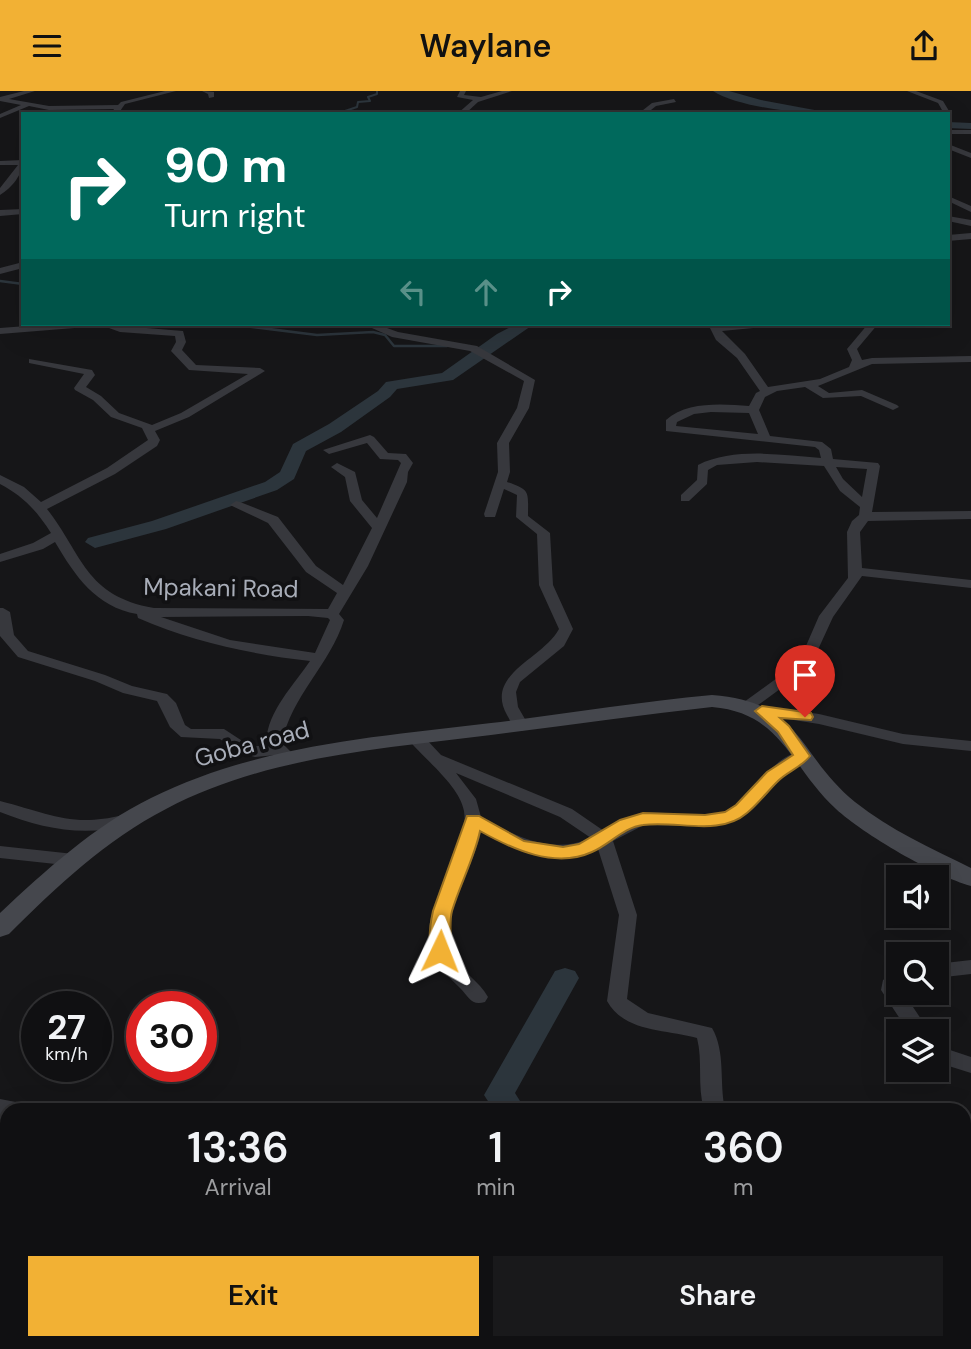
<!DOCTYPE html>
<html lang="en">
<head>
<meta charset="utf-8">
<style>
  :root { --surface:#101012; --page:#19191b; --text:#f1f3f6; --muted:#9c9d9f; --line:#303032; --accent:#f2b134 }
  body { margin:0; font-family:"DM Sans",sans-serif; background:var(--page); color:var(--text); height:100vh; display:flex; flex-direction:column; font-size:26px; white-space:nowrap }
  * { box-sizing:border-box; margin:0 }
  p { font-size:23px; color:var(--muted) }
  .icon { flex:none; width:38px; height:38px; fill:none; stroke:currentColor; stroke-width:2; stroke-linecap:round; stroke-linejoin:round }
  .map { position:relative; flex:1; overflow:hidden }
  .details { position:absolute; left:0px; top:1012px; width:971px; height:247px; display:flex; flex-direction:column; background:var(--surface); border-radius:21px 21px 0 0; box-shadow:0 7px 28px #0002,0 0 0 2px var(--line) }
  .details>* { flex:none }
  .guide { position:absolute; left:21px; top:21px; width:929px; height:214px; border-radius:0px; box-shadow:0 7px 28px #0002,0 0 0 2px var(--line); background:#00695c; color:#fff; overflow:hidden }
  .tools { position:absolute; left:886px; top:774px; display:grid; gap:14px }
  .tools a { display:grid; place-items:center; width:63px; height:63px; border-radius:0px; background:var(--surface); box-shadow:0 7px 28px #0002,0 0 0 2px var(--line); font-size:35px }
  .speed { position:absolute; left:21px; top:900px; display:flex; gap:14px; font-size:35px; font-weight:700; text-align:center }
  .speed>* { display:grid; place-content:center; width:91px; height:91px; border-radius:50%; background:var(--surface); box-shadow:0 7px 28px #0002,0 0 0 2px var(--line); line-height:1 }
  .speed small { font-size:18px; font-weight:400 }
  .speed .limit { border:10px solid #d22; background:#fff; color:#111 }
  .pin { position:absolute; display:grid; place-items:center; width:60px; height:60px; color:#fff; margin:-72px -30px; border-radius:50% 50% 50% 0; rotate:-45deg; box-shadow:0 0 7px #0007 }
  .pin .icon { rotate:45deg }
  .me { position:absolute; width:77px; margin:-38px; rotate:2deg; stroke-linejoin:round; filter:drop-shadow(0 0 5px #0008) }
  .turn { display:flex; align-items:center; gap:24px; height:147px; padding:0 28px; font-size:32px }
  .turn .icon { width:91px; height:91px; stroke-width:2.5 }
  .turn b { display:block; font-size:49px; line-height:60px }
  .lanes { display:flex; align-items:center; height:66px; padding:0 28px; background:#0003; justify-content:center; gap:35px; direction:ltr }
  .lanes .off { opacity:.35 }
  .eta { display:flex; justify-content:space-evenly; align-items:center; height:119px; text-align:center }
  .eta b { font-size:42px; font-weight:600; line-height:49px }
  .cta { display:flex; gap:14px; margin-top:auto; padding:14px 28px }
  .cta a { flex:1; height:80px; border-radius:0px; background:var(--accent); color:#111; font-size:28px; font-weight:600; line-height:80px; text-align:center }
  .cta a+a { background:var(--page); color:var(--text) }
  header { display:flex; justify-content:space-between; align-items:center; height:91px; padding:0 28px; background:var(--accent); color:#111; font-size:32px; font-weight:600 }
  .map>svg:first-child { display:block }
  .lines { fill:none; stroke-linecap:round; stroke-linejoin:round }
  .stream-far1 { stroke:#2c353c; stroke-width:2 }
  .stream { stroke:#2c353c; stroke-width:2.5 }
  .river { fill:#2c353c; fill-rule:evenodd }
  .street { fill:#37383d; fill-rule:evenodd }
  .secondary { fill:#45474d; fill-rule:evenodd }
  .route { fill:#f2b134; stroke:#9d7322; stroke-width:2 }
  .labels { text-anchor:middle; stroke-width:7; stroke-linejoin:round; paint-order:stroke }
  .street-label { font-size:24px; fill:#a8adb8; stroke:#111113 }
</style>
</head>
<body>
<header><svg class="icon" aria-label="menu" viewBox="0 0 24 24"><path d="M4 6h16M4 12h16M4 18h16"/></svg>Waylane<svg class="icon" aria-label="share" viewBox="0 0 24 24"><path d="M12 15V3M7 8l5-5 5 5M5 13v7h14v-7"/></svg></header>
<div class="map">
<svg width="971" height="1258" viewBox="0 0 971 1258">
  <rect width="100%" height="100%" fill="#161618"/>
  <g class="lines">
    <!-- stream-far1 -->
    <path class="stream-far1" d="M 336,23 L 357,16 L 358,11 L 370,10 L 368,6 L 377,3 L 377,0"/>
    <!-- stream -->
    <path class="stream" d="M 0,190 L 23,193
      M 229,233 L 317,244 L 373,241 L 385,244 L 394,255 L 447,255"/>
    <!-- river -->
    <path class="river" d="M 713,0 L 729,0 L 761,9 L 836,23 C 805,23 739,17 713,0 Z
      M 948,31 L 971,32 L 971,38 L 948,37 Z
      M 516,233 L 534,233 L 453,289 L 397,298 L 390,306 L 341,341 L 306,360 L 294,388 L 277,399 L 166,438 L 95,457 L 85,451 L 88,447 L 152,430 L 265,391 L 280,381 L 293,353 L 329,333 L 378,300 L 386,291 L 442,282 L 497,243 Z
      M 565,877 L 575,880 L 579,887 L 515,1002 L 525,1018 L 493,1018 L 484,1004 L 555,880 Z
      M 601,1251 L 637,1251 L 634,1258 L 598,1258 Z"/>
    <!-- street -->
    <path class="street" d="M 24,0 L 35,0 L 9,8 L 49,15 L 118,14 L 121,11 L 165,0 L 176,0 L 125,13 L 118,23 L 111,23 L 114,18 L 49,19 L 29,15 L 0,27 L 0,23 L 21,14 L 0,10 L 0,6 Z
      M 202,0 L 214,1 L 214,6 L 209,7 L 208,3 Z
      M 460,0 L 466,0 L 464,4 L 481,6 L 502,0 L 512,0 L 478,11 L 465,23 L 457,23 L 473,9 L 457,6 Z
      M 907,0 L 916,0 L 943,10 L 949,20 L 934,23 L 942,19 L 938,12 Z
      M 674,8 L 676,11 L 656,15 L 646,23 L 638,23 L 652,12 Z
      M 948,39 L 971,39 L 971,43 L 948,43 Z
      M 948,53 L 971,62 L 971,67 L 948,58 Z
      M 23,69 C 23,83 12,97 0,104 L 0,97 L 18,74 L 0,74 L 0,70 Z
      M 948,105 L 971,115 L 971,121 L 948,110 Z
      M 23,118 L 23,123 L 0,125 L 0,119 Z
      M 948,125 L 971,129 L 971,135 L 948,130 Z
      M 971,142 L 971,148 L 948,150 L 948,144 Z
      M 23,171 L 23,177 L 0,183 L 0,177 Z
      M 53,233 L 92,233 L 87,236 L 0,243 L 0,237 Z
      M 98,233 L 183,240 L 186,251 L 182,259 L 196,274 L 260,277 L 265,280 L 189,326 L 155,340 L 160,349 L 157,355 L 115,383 L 47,418 C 83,464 85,505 154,517 L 328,518 L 337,502 L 306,481 L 268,432 L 230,414 L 236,410 L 240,411 L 278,426 L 316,475 L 343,494 L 372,437 L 350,410 L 345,386 L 331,376 L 337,372 L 355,381 L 362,409 L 377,427 L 401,372 L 398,369 L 380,368 L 367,352 L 329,363 L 323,359 L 370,344 L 374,346 L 388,362 L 406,363 L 413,372 L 408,381 L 407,391 L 368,475 L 339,523 L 344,529 C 330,574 291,605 282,652 L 296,666 L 294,669 L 282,669 L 276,664 L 255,666 L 238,661 L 220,648 L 181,646 L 170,636 L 157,610 L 123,602 L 95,590 L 18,566 L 0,545 L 0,517 L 3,517 L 10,521 L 14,544 L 28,560 L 105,584 L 132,595 L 167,603 L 176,612 L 185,634 L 191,638 L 224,638 L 250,655 L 267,655 C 263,625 294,594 310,570 C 250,563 193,551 138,527 L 137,523 C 96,516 75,485 55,451 L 43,458 L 0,471 L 0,463 L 33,452 L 51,442 C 37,420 23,405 0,393 L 0,384 L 24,396 L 41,411 L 107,377 L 148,349 L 142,337 L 111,326 L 93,309 L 75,299 L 74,297 L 84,283 L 29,272 L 29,268 L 92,279 L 95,284 L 86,296 L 101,305 L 119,322 L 152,334 L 181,322 L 248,283 L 189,279 L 171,260 L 176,251 L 175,245 L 120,241 ZM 308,525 L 328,527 L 330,529 L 315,562 L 230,549 L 161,526 Z
      M 363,233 L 376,233 L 398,241 L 477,255 L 535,289 L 529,317 L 509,352 L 510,381 L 507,391 C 531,399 528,401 528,425 L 550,442 L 553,494 L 573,538 L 564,555 L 520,591 L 516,601 L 518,616 L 529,635 L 527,638 L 521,640 C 513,638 511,631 507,624 C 484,583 543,568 559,538 L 539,494 L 537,443 L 516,426 L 517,404 L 504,398 L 495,426 L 485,426 L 484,423 L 498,381 L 497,352 L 517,317 L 524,290 L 470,260 L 392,246 Z
      M 708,233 L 769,233 L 764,236 L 722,240 L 745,263 L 768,296 L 820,288 L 849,276 L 852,269 L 847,258 L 868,233 L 878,233 L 857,258 L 862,269 L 872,267 L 971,265 L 971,271 L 872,273 L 818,295 L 829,302 L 862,299 L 897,314 L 899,316 L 893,319 L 861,305 L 823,307 L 805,296 L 777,300 L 765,306 L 759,319 L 770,345 L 822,351 L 831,358 L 833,368 L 878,372 L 880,375 L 872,421 L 971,420 L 971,428 L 868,430 L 860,441 L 862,477 L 971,489 L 971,497 L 862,485 L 833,526 L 810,576 L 754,617 L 749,619 L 741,614 L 744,611 L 799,571 L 819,525 L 848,487 L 847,441 L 852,430 L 859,424 L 860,416 L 840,400 L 824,375 L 757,371 L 717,374 L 708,379 L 707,393 L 689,410 L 681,410 L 681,404 L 697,389 L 698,374 C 734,356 782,364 821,367 L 819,359 L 815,356 L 666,340 L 666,329 C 687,310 723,313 749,315 L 756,302 L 760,300 L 737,267 L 716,249 ZM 711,321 L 749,322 L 758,343 L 676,335 L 677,331 L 694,323 ZM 836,376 L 867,378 L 862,406 L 843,388 Z
      M 762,615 L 819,623 L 903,643 L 971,650 L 971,660 L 903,653 L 819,633 L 756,623 L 754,620 L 756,617 Z
      M 416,643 L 426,648 L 441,664 L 572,718 L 604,740 C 617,732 629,725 644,722 C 671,719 701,732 726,721 C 751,710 777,654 808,662 L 810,665 L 808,668 L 785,683 L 753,718 L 735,730 L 708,735 L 644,734 L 613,750 L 637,824 L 627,908 L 648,922 L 712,937 C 726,961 719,992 725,1018 L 704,1018 C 697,995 703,970 697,947 C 666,938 625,942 607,910 L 619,824 L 598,758 C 558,776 517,761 481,741 C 475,774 434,833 453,865 C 462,881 479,890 488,906 L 485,911 C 471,915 469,906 460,897 C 450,887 439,877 433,864 C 413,819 471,767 464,720 C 460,695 423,667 408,648 ZM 456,682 L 560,726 L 591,747 C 552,764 516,746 481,726 L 476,708 Z
      M 0,710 C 48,722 71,737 123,724 L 132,730 L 129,734 C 84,746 43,738 0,721 Z
      M 0,755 L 74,763 L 80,765 L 83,769 L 80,773 L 74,775 L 0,767 Z
      M 971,869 L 971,883 L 936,887 L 936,873 Z
      M 898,881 L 898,901 L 903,901 L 929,940 L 908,940 L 881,899 L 883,889 Z
      M 936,951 L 950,959 L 971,966 L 971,982 L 936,971 Z
      M 0,1008 L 21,1012 L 24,1018 L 7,1018 L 7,1026 L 0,1024 Z
      M 7,1156 L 7,1188 L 0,1190 L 0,1158 Z
      M 964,1157 L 971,1158 L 971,1178 L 964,1177 Z"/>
    <!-- secondary -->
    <path class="secondary" d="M 712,604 C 804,611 796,663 855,711 C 890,739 931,757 971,777 L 971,795 C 935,785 863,743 836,718 C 790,676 783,622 712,616 C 638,624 564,635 491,644 C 380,658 267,665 166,718 C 106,749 56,796 9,843 L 0,846 L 0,822 C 46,779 94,735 151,707 C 258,654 375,646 491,632 C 565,623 638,611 712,604 Z"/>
  </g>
  <!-- route -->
  <path class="route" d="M 762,615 L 811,622 L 813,626 L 811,629 L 780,627 L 789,635 L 810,665 C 802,676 786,681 777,691 C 767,701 758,713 747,722 C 719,746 677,729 643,734 C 624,736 609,754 592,761 C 555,778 512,758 480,740 C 474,768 460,793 452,820 C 448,834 454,853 447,864 L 433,864 C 427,852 430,834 433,820 L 467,725 L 479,725 L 524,750 L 563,756 L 579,753 L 620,729 L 643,722 L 705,724 L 725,721 L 736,714 L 767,681 L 793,664 L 778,641 L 755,620 Z"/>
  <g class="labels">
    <!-- street labels -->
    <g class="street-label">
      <text transform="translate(221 497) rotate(1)" y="8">Mpakani Road</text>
      <text transform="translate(252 653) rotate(-15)" y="8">Goba road</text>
    </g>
  </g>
</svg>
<div class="tools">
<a><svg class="icon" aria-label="sound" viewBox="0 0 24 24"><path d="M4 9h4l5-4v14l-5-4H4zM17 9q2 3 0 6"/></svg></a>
<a><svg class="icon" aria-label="search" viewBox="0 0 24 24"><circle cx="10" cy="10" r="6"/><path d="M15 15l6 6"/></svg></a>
<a><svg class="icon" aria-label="layers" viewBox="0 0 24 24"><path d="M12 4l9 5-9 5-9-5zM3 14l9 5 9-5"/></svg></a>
</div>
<div class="speed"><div>27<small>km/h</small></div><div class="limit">30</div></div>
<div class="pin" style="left:805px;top:626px;background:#d93025"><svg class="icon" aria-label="arrive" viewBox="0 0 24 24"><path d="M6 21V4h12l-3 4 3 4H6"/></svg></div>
<svg class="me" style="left:440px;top:860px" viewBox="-20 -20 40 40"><path d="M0-17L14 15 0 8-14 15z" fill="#f2b134" stroke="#fff" stroke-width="4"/></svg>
<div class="guide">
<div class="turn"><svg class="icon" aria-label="right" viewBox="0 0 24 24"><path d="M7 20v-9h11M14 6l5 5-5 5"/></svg><div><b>90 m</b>Turn right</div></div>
<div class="lanes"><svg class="icon off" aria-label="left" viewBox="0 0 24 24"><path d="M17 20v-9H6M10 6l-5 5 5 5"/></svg><svg class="icon off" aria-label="ahead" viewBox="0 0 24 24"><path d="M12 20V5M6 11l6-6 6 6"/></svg><svg class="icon" aria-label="right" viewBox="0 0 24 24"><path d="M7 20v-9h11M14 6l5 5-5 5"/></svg></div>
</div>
<section class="details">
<div class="eta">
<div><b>13:36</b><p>Arrival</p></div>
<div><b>1</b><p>min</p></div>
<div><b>360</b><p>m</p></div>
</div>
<div class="cta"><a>Exit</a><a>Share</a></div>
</section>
</div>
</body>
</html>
